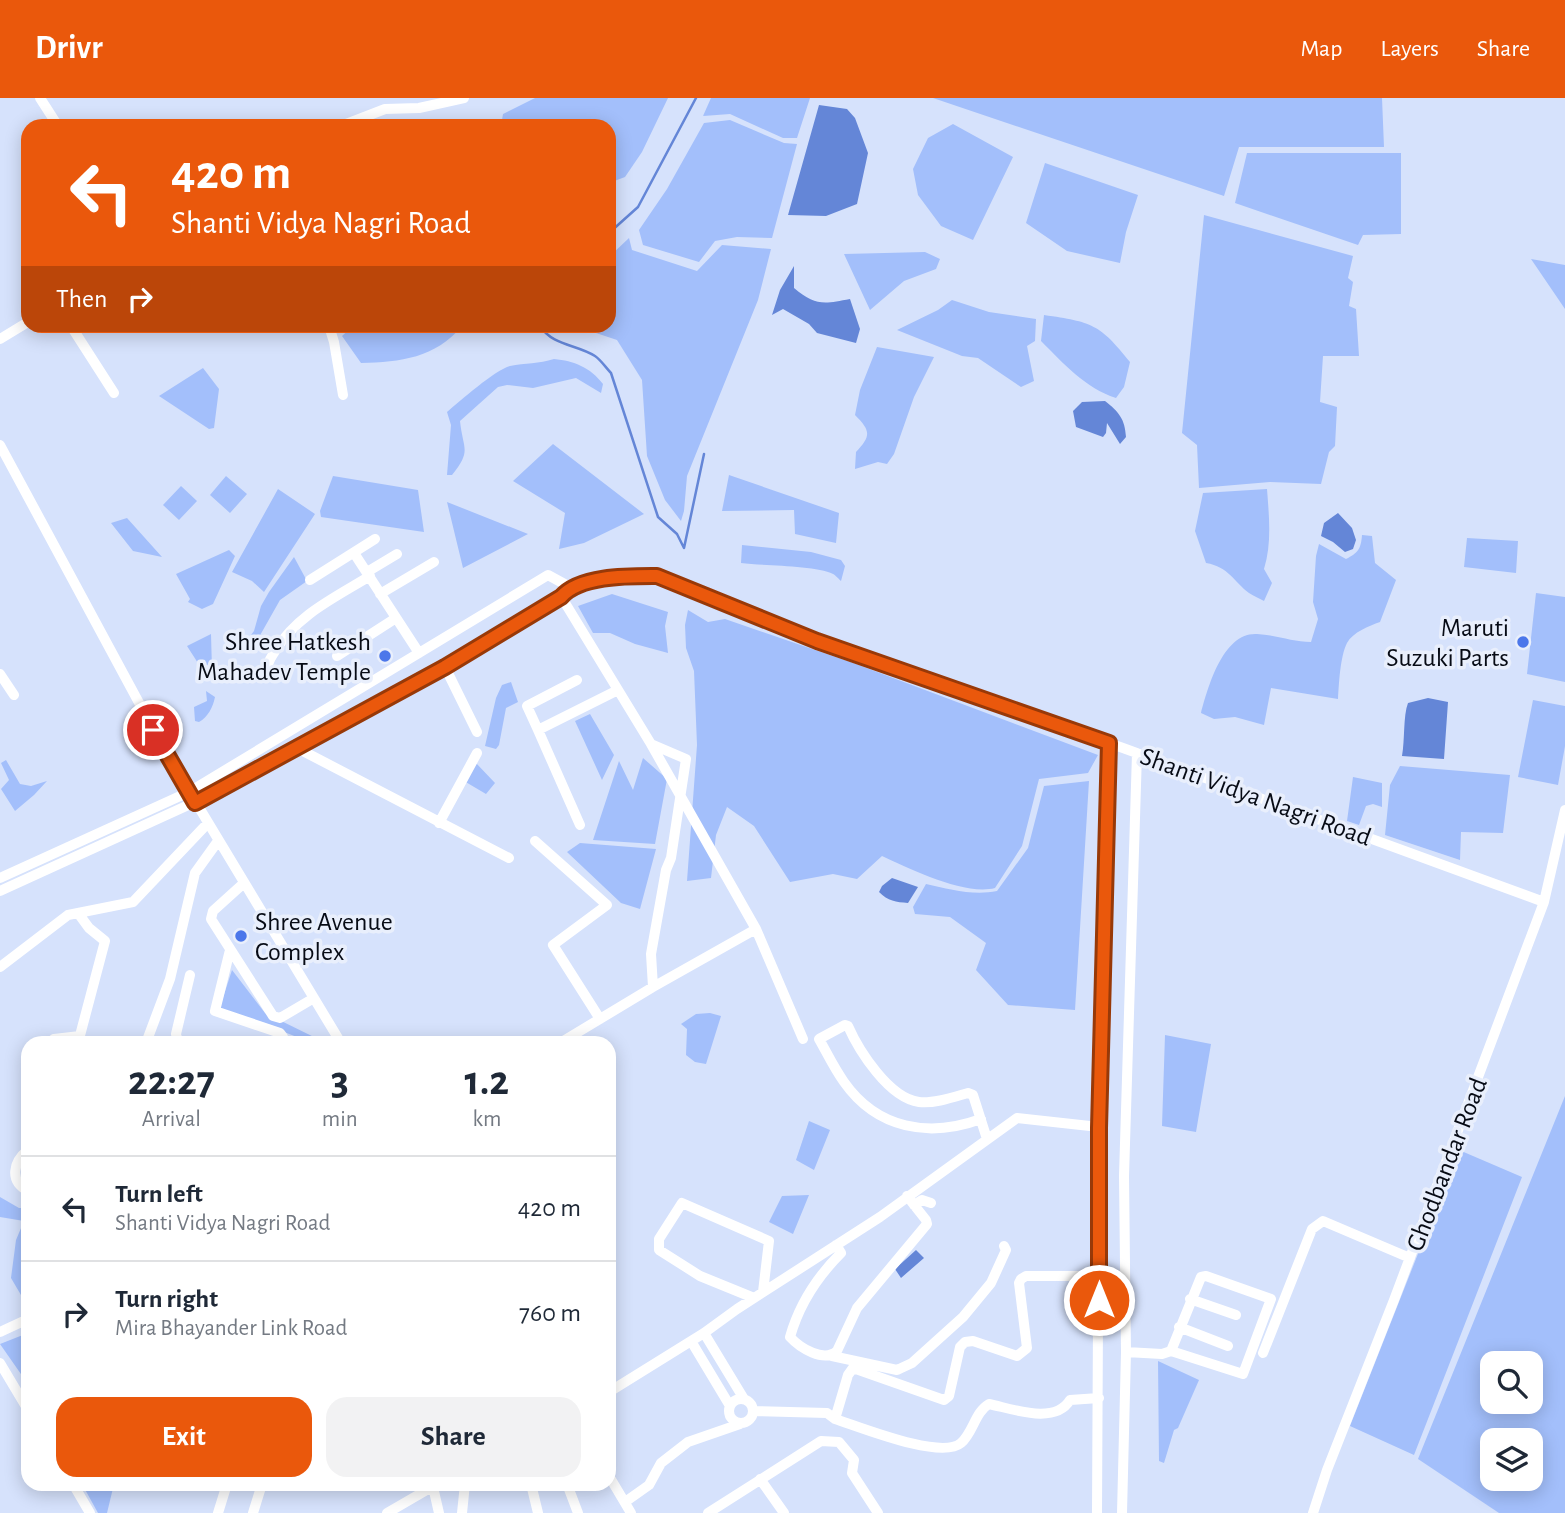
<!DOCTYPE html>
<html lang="en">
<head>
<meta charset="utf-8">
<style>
  :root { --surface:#fff; --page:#f2f2f3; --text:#1f2937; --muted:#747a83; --line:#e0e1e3; --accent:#ea580c }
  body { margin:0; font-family:"Alegreya Sans",sans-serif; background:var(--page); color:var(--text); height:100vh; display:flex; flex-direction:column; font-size:26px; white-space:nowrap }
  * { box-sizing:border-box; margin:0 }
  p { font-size:23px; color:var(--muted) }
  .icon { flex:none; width:38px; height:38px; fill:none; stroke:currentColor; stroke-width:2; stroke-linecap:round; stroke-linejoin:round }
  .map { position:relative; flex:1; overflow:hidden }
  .details { position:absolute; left:21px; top:938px; width:595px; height:455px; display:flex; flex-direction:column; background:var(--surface); border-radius:21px; box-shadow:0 4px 18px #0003 }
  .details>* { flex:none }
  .guide { position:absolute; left:21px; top:21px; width:595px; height:214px; border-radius:21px; box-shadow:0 4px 18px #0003; background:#ea580c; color:#fff; overflow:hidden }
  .buttons { position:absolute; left:1480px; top:1253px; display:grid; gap:14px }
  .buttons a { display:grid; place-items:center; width:63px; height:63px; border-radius:14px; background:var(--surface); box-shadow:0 4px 18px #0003; font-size:35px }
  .pin { position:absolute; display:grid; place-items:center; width:60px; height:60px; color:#fff; margin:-30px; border:4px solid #fff; border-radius:50%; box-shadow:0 2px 7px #0007 }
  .me { position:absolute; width:77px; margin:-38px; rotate:0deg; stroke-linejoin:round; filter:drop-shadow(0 0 5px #0008) }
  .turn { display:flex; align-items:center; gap:24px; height:147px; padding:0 35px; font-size:32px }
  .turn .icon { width:91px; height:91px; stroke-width:2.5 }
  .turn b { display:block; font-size:49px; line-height:60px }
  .then { display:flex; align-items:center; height:66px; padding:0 35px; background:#0003; gap:14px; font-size:26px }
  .eta { display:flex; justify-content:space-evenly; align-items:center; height:119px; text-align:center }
  .eta b { font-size:42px; font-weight:700; line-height:49px }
  .primary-button { display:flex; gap:14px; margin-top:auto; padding:14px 35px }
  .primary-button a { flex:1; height:80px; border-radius:21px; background:var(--accent); color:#fff; font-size:28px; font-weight:700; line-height:80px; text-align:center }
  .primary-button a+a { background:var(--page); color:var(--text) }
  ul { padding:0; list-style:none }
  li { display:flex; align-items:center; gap:21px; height:105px; padding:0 35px; border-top:2px solid var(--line) }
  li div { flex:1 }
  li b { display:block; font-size:26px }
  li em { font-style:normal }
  header { display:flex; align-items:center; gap:42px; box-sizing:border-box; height:98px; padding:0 35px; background:var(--accent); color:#fff }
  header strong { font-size:33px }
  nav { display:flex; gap:38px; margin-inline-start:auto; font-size:24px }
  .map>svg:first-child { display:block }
  .green { fill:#a3bffb; fill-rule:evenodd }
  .water { fill:#6486d7 }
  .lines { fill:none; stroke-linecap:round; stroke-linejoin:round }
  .stream { stroke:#6486d7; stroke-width:2.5 }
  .minor { stroke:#fff; stroke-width:10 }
  .route-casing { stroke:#983908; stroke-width:18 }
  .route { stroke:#ea580c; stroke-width:12 }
  .poi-dot { fill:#4c77ea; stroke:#e9effc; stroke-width:2.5 }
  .labels { text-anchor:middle; stroke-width:7; stroke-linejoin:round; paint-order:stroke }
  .poi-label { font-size:26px; fill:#070b15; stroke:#e9effc; text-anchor:end }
  .street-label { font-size:26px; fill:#070b15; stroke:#e9effc }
</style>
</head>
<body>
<header>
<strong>Drivr</strong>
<nav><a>Map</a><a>Layers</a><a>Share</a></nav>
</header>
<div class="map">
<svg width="1565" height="1415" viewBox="0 0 1565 1415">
  <rect width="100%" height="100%" fill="#d6e2fc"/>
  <!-- green -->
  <path class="green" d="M 535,0 L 668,0 L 642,54 L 625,79 L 609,85 L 609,28 L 501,28 L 503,16 Z
    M 711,0 L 810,0 L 797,40 L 783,40 L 730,16 L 703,18 Z
    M 933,0 L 1382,0 L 1384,49 L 1239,49 L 1224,98 Z
    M 730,22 L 784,45 L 797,46 L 772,140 L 737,139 L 715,143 L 699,164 L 643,147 L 639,132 L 667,91 L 704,25 Z
    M 953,26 L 1013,59 L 973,142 L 941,128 L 918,97 L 913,71 L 928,40 Z
    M 1247,55 L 1401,55 L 1401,136 L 1363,137 L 1358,147 L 1235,105 Z
    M 1045,65 L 1138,97 L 1126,134 L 1120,165 L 1067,153 L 1026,125 Z
    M 1204,117 L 1353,158 L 1348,180 L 1353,184 L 1349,208 L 1356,211 L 1359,258 L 1323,258 L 1320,304 L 1337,309 L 1335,348 L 1329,354 L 1321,386 L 1270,384 L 1199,390 L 1197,347 L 1182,335 Z
    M 629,140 L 632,152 L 697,173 L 722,147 L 771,151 L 758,202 L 687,378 L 684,413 L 681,423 L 665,402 L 647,358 L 642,282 L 617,242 L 575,228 L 609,228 L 609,159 Z
    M 925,154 L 940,161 L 936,171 L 904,183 L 870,212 L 844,156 Z
    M 1531,161 L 1565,167 L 1565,211 Z
    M 952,202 L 989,214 L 1036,221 L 1035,243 L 1027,248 L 1034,283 L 1021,289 L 978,260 L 962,258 L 897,232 L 938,212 Z
    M 1044,217 C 1092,224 1100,226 1130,264 L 1124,289 L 1116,300 C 1085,290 1063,265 1041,243 Z
    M 353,228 L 462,228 C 435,260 401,264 361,265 L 342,238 Z
    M 877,249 L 934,259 L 914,299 L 894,356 L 887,366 L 878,364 L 855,371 L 856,354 C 871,338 871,333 855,317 L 860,292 Z
    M 554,261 C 574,263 590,269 603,286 L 601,295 L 576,280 L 533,290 L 507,287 L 498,289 L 460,323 C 463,352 472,352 452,377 L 447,377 L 451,327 L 447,314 C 460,303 495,272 510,268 C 525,265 539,266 554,261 Z
    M 203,270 L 219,291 L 214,330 L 209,331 L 159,298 Z
    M 553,346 L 644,416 L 584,445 L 559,451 L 565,415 L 513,383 Z
    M 729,377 L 839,415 L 836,445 L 795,436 L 794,412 L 722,413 Z
    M 226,378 L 247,396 L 230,415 L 210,397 Z
    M 333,378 L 418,392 L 424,434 L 321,419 L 320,413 Z
    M 181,388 L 197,403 L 179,422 L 163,407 Z
    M 278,391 L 315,416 L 264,494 L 252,483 L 232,474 Z
    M 1267,391 C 1269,418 1272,445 1264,471 L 1272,485 L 1264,503 C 1259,500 1253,498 1249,495 C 1233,483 1229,469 1206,465 L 1195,433 L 1203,395 Z
    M 447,404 L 528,436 L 463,470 Z
    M 127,420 L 162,459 L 133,453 L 111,425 Z
    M 1362,437 L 1372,438 L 1375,465 L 1396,482 L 1380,524 C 1369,528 1353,534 1347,545 C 1340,559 1339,586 1338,601 L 1271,590 L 1264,627 L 1235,619 L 1214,621 L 1201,615 C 1208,589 1223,534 1257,536 C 1276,537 1293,544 1311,544 L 1318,521 L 1313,504 L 1316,458 L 1319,446 L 1346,461 C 1358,455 1361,451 1362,437 Z
    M 1467,440 L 1518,443 L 1516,475 L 1464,469 Z
    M 742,447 L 811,454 L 841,462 L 845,468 L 841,483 C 841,483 834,476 833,476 C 816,467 763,468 741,465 Z
    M 229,452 L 235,458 L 213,506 L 202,511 L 188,504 L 190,501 L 176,476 Z
    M 294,459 L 307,483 L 280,502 L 254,548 L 245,552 L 242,549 L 254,533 L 261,508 L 269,494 Z
    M 1536,495 L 1565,499 L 1565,584 L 1527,576 Z
    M 612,496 L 668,514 L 665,528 L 668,555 L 635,546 L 610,535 L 593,535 L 578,508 Z
    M 688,512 L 708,524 L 725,521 L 856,566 L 1098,657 L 1088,675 L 1039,681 L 1022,748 L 995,790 C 965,798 910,771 882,758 L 857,781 L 833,776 L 790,784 L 754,728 L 727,709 L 716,737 L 711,780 L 687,783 L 697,647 L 694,573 L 686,550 L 685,527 Z
    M 211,536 L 212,572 L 205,576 L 187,548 Z
    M 511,584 L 518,604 L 506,610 L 499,647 L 496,651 L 485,648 L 496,600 L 502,587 Z
    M 206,593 L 215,599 C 213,609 208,619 199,624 L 195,623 L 194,609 L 207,603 Z
    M 1533,602 L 1565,608 L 1565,648 L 1558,687 L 1518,679 Z
    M 590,616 L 614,657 L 602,682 L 575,623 Z
    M 643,660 L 667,681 L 655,746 L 593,742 L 619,663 L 633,692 Z
    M 6,662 L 20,686 L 31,688 L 47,683 L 34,697 L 15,713 L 1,691 L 9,682 L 1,665 Z
    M 476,665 L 495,685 L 486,696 L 464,683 Z
    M 1400,668 L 1510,677 L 1503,735 L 1461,734 L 1460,762 L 1385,737 L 1390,687 Z
    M 1353,679 L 1382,685 L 1382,709 L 1373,706 L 1366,708 L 1359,727 L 1347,723 Z
    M 1089,683 L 1075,912 L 1008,907 L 976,872 L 986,845 L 950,819 L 915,816 L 913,809 L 926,786 C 949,791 973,798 997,793 L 1028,750 L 1044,688 Z
    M 580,745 L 656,751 L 640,811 L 621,805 L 567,754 Z
    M 232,872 L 265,915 L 320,942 L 318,945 L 312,945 L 264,926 L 219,912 Z
    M 710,915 L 721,918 L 706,966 L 695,964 L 686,957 L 687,931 L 681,926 L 696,916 Z
    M 1165,937 L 1211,946 L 1196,1034 L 1162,1028 Z
    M 1565,998 L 1565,1415 L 1499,1415 L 1418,1361 ZM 1493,1265 L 1531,1265 L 1531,1304 L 1493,1304 ZM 1493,1342 L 1531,1342 L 1531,1381 L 1493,1381 Z
    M 809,1023 L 830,1032 L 814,1072 L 796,1062 Z
    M 1459,1052 L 1522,1079 L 1414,1357 L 1350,1328 Z
    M 809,1097 L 793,1136 L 769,1124 L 782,1098 Z
    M 0,1099 L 19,1110 L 28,1110 L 28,1209 L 11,1180 L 16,1142 L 24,1123 L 0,1119 Z
    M 28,1235 L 28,1276 L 23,1279 L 0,1246 Z
    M 1158,1263 L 1199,1282 L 1178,1330 L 1174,1332 L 1164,1365 L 1159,1363 Z
    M 82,1386 L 114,1386 L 107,1415 L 98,1415 Z"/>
  <!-- water -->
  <path class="water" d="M 819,7 L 847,11 L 855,20 L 868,55 L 857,106 L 826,118 L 788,117 Z
    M 794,168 L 794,190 C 815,208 824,206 850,201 L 860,231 L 856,245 L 817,235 L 809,226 L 783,211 L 772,217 L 780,192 Z
    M 1105,303 C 1119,314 1125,321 1126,339 L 1120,346 L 1107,325 L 1106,335 L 1103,339 L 1076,329 L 1073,313 L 1082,304 Z
    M 1338,415 L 1352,430 L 1356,442 L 1353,451 L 1345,454 L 1333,444 L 1321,438 L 1324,425 Z
    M 1428,600 L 1448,604 L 1444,661 L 1402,658 C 1405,642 1403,618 1408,605 Z
    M 892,780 L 918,789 L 908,805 C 896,804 888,803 879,794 L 882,788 Z
    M 916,1152 L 924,1160 L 901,1180 L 895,1171 Z"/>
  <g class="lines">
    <!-- stream -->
    <path class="stream" d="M 609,135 L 638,109 L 696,0
      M 540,228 C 553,248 576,246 595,258 C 601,262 606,270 611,275 L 658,419 L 677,436 L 684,450 L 704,356"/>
    <!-- minor -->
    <path class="minor" d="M 40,0 L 58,28
      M 341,28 L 385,11 L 419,10 L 464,0
      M 71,228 L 114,295
      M 202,228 L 204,230
      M 329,228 L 334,244 L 343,297
      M 0,241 L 28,224
      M 0,347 L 165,653 L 341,945
      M 354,455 L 419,555
      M 367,474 L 397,456
      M 310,482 L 375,441
      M 570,489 L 622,478 L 657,479 L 817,543 L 1123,650 L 1544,804
      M 559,495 L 651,646 L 756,831 L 803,941
      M 380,496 L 434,464
      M 337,558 L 396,520
      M 445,569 L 477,634
      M 0,576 L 14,597
      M 280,578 L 274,577 L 268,573 C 267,564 271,560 275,553 C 297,517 334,500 370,478
      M 538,632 L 527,608 L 577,582
      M 651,646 L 686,661 L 671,760 L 666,772 L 651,856 L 653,889
      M 297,650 L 509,760
      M 439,725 L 477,655
      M 580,727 L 538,632 L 618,592
      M 535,743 L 607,807 L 553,847 L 600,921
      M 0,780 L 189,694 L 548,477 L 570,489 L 561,499 L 445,569 L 195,704 L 0,793
      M 244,785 L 213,813 L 211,821 L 273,918 L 280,920 L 314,900
      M 78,815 L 89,830 L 105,843 L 78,945
      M 230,852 L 215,913 L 280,935 L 283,939 L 282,945
      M 0,869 L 68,817 L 133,804 L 207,726
      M 49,945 L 54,941 L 80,938
      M 146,945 L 170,881 L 195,775 L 218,743
      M 186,945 L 177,941 L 176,936 L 190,877
      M 560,945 L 653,889 L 756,831
      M 981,1021 C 929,1040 877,1031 844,984 C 834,970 827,955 819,941 L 845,927 L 848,928 C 859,953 889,1000 919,1004 C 934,1006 954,999 968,995 L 973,997 L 987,1041
      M 28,1052 C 13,1064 9,1083 28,1093
      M 914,1107 L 922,1102 L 931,1105
      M 836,1147 L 841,1155 C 818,1178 799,1207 790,1239 C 800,1250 824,1265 837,1253 L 857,1210 L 927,1126 L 926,1122 L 907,1098
      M 754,1200 L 700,1178 L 659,1152 L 659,1141 L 682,1105 L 769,1143 L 763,1194
      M 1190,1201 L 1236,1217
      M 1179,1229 L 1228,1248
      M 0,1234 L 28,1221
      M 704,1235 L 744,1301
      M 691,1243 L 730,1308
      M 1126,1254 L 1162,1256 L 1171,1253 L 1243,1276 L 1271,1201 L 1206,1178 L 1201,1179 L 1171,1253
      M 1263,1255 L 1312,1131 L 1323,1123 L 1410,1160
      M 832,1258 L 897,1272 L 912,1265 L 963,1219 L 991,1185 L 1006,1152 L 1004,1148
      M 0,1265 L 28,1312
      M 609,1294 L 704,1235 L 737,1211 L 880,1119 L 1017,1020 L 1099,1029
      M729 1313a12 12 0 1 1 24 0a12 12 0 1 1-24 0Z
      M 754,1313 L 827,1315 L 835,1321 C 860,1329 941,1362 961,1345 C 973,1335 975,1314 989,1306 C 1013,1311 1055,1327 1070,1302 L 1099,1300
      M 835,1321 L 848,1277 L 853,1270 L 944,1302 L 949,1298 L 960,1249 L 965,1244 L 973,1243 L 1017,1258 L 1027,1250 L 1019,1185 L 1021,1181 L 1026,1178 L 1098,1178
      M 609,1378 L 631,1415
      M 760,1381 L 784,1415
      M 73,1386 L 90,1415
      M 531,1386 L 538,1415
      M 567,1386 L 578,1415
      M 433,1389 L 439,1415
      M 625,1404 L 649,1387 L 661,1365 L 688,1344 L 740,1326
      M 218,1415 L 227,1386
      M 253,1415 L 262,1386
      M 387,1415 L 437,1386
      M 462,1415 L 465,1386
      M 708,1415 L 821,1343 L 839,1344 L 854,1362 L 852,1375 L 878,1415
      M 1097,1415 L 1099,1029 L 1109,645
      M 1122,1415 L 1126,1254 L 1124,1078 L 1137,655
      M 1313,1415 L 1327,1372 L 1394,1202 L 1544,804 L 1565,712"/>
  </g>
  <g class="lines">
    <defs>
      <path id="route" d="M 153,632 L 195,705 L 445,569 L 561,499 C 580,477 629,478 657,478 L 817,543 L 1109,645 L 1099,1030 L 1099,1202"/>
    </defs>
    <!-- route casing -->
    <use href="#route" class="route-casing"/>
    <!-- route -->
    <use href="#route" class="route"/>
  </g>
  <!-- markers -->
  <g class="poi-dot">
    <circle cx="1523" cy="544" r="7"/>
    <circle cx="385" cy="558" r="7"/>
    <circle cx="241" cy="838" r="7"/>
  </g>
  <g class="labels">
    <!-- poi labels -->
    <g class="poi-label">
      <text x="1509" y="538">Maruti<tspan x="1509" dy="30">Suzuki Parts</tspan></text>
      <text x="371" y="552">Shree Hatkesh<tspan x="371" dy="30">Mahadev Temple</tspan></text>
      <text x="255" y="832" text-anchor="start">Shree Avenue<tspan x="255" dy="30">Complex</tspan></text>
    </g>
    <!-- street labels -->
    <g class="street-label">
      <text transform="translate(1256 698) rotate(20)" y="9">Shanti Vidya Nagri Road</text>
      <text transform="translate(1446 1066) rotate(-69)" y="9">Ghodbandar Road</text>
    </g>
  </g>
</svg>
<div class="buttons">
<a><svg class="icon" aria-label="search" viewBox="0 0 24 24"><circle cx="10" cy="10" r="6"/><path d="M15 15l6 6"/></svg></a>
<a><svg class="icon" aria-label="layers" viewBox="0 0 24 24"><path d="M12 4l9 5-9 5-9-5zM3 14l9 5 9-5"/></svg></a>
</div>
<div class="pin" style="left:153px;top:632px;background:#d93025"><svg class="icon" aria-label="arrive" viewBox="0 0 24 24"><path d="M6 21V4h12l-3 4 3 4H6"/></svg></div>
<svg class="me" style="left:1099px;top:1202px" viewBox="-20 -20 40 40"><circle r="17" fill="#ea580c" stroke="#fff" stroke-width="3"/><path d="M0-11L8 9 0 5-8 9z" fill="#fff"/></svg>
<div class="guide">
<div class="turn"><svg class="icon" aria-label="left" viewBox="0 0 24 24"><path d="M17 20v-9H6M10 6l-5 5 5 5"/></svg><div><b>420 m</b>Shanti Vidya Nagri Road</div></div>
<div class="then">Then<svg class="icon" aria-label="right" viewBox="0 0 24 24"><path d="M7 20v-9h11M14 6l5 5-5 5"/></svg></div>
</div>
<section class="details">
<div class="eta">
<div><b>22:27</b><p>Arrival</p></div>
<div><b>3</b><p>min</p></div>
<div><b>1.2</b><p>km</p></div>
</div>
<ul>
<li><svg class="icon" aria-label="left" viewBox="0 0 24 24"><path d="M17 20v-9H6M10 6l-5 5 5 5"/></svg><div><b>Turn left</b><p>Shanti Vidya Nagri Road</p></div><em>420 m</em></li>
<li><svg class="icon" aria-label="right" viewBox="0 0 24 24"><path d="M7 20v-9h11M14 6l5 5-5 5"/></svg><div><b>Turn right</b><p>Mira Bhayander Link Road</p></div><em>760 m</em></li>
</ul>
<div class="primary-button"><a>Exit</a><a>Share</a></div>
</section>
</div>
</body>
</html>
